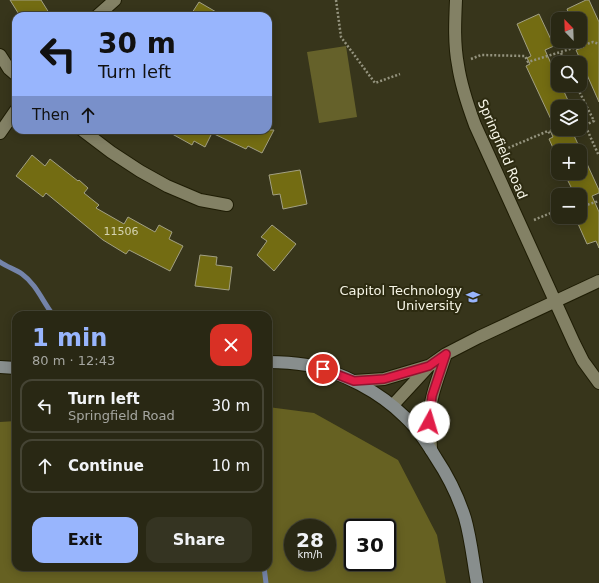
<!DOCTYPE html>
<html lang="en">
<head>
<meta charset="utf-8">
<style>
  :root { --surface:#292814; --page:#353422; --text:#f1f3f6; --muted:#a5a6a0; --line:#454434; --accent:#98b5fd }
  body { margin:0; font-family:"DejaVu Sans",sans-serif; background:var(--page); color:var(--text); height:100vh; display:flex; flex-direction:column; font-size:15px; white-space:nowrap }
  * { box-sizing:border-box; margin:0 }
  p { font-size:13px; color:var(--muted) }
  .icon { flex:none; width:22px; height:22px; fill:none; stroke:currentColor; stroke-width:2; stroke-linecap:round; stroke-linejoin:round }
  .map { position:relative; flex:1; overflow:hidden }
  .details { position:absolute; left:12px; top:311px; width:260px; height:260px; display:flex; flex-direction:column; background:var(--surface); border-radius:12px; box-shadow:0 2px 10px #0003,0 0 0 1px var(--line) }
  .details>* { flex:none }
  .hud { position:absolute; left:12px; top:12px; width:260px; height:122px; border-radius:12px; box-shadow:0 2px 10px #0003,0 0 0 1px var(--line); background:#98b5fd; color:#111; overflow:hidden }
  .needle { width:26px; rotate:337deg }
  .controls { position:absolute; left:551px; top:12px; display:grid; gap:8px }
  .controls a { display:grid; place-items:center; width:36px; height:36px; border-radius:8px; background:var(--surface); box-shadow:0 2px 10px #0003,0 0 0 1px var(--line); font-size:20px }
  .speed { position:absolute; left:284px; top:519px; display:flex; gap:8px; font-size:20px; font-weight:700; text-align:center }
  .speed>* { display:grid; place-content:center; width:52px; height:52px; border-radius:50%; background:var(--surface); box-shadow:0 2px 10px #0003,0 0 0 1px var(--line); line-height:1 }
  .speed small { font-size:10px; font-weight:400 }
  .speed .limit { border:2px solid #111; border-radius:6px; background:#fff; color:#111 }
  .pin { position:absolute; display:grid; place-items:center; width:34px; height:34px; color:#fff; margin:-17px; border:2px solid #fff; border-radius:50%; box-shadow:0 1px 4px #0007 }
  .me { position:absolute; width:44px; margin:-22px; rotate:6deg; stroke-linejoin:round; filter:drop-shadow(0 0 3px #0008) }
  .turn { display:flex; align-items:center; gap:14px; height:84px; padding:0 20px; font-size:18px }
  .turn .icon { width:52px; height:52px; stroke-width:2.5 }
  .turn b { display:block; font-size:28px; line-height:34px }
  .then { display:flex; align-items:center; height:38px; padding:0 20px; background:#0003; gap:8px; font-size:15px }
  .round { display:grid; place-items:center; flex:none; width:42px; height:42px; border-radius:12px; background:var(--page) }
  .summary { display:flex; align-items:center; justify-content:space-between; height:68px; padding:0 20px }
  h1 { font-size:24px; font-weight:700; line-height:30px; color:var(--accent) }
  .cta { display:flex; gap:8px; margin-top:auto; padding:8px 20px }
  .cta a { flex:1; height:46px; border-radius:12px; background:var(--accent); color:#111; font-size:16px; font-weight:700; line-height:46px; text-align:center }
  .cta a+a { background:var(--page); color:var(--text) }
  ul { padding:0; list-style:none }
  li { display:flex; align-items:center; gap:12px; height:54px; margin:0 8px 6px; padding:0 12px; border:2px solid var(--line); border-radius:12px }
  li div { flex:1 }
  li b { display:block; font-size:15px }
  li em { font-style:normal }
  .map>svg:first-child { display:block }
  .green { fill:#65612a }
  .forest { fill:#666122; fill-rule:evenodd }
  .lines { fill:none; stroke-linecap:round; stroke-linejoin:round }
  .stream { stroke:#7484aa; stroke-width:5 }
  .building { fill:#736c12; stroke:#a2a083 }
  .street-casing { stroke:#1e1c04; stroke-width:14 }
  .secondary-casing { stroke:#1e1c04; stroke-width:14 }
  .path { stroke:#94937e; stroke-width:2.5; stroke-dasharray:2 2; stroke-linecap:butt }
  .street { stroke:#838165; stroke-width:12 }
  .secondary { stroke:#888e8d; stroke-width:12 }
  .route-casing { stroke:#92132f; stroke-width:10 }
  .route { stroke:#e11d48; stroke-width:7 }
  .labels { text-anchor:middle; stroke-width:4; stroke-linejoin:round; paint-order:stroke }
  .number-label { font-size:11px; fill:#d5d3b1 }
  .street-label { font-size:13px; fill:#f6f5e6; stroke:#2d2b11 }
  .poi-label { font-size:13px; fill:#f6f5e6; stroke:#2d2b11; text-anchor:end }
</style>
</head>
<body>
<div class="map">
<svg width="599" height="583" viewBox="0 0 599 583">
  <rect width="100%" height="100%" fill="#37351b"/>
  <!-- green -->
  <path class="green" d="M 346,46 L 357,117 L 319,123 L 307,52 Z"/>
  <!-- forest -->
  <path class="forest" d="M 268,407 L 314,413 L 398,460 L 437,535 L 446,583 L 0,583 L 0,422 L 16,421 L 16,567 L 268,567 ZM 293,528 L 327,528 L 327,562 L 293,562 ZM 353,528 L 387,528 L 387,562 L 353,562 Z"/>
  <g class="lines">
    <!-- stream -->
    <path class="stream" d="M 0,262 C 7,267 15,269 22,274 C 36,284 43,302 53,315
      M 264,567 L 266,583"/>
  </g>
  <!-- building -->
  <path class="building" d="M 10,0 L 41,0 L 51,16 L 20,16 Z
    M 586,0 L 589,0 L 599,22 L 599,102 L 576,50 L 584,47 L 580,38 L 580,19 L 571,19 L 567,9 Z
    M 199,2 L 223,16 L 190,16 Z
    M 539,14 L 554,46 L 545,50 L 558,79 L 558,85 L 561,85 L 571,107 L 558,107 L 558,129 L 571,129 L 599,190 L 599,193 L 592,196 L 599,212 L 599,248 L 596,241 L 587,244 L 575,217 L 585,217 L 580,207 L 580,195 L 575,195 L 564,173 L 580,173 L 580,151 L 558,151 L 558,159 L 549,139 L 553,137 L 550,130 L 555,128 L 526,66 L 530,64 L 527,58 L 531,56 L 517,24 Z
    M 165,130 L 274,130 L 262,153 L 248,146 L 246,149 L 212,133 L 205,147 L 194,141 L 192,145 Z
    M 32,155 L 45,166 L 50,159 L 78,181 L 79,180 L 88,188 L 84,193 L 99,205 L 96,208 L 124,224 L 128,217 L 155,232 L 159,225 L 172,232 L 169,239 L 183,246 L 170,271 L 129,250 L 126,254 L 103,240 L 46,193 L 43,197 L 16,176 Z
    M 300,170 L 307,204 L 283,209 L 280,194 L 273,195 L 269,175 Z
    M 272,225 L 296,244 L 274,271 L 257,255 L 267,241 L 261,237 Z
    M 200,255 L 217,257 L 216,265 L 232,267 L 229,290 L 195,286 Z"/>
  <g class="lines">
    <defs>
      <path id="street" d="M 456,0 C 455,22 454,44 458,65 C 461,86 468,106 475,125 L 574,343 L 583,361 L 599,383
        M 97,16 L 115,0
        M 0,55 L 9,69 L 16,75
        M 82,130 L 111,152 L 140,171 L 167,186 L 200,200 L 227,205
        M 0,133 L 16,110
        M 354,381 L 384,379 L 428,366
        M 393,405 L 429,366 L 446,354 L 479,337 L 599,281
        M 431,450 C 431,441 429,431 429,422 C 429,398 439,376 446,354"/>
      <path id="secondary" d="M 268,362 C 281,362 295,363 307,365 C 342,372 380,392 405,417 C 417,428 427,443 436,458 C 448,476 458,496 465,518 C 471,539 473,561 477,583
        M 0,367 L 16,368"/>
    </defs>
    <!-- street casing -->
    <use href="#street" class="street-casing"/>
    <!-- secondary casing -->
    <use href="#secondary" class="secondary-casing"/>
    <!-- path -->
    <path class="path" d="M 336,0 L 341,37 L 375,83 L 400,74
      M 561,53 L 566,63
      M 471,59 L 481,55 L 525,56 L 528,62 L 593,42 L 599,44
      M 576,85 L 594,121 L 585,125 L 599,156
      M 580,127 L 585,125
      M 501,151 L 548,131 L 550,134 L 558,131 L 560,133 L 572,129
      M 580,207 L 599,201
      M 534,220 L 558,210"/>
    <!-- street -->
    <use href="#street" class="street"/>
    <!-- secondary -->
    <use href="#secondary" class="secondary"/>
  </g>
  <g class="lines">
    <defs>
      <path id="route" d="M 323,369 L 354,381 L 384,379 L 429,366 L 446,354 L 432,396 L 429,422"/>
    </defs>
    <!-- route casing -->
    <use href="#route" class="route-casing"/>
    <!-- route -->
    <use href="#route" class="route"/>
  </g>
  <!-- icons -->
  <defs>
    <symbol id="university-bare" viewBox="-9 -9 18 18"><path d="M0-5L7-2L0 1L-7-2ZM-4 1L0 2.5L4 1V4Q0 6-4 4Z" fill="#98b5fd" stroke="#2d2b11" stroke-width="2.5" paint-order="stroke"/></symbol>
  </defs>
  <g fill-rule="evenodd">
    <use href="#university-bare" x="463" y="287" width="20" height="20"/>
  </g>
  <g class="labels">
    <!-- number labels -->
    <g class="number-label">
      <text x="121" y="235">11506</text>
    </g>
    <!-- street labels -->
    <g class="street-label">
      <text transform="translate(503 149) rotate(67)" y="5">Springfield Road</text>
    </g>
    <!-- poi labels -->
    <g class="poi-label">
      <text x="462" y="295">Capitol Technology<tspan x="462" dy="15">University</tspan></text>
    </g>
  </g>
</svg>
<div class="controls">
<a><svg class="needle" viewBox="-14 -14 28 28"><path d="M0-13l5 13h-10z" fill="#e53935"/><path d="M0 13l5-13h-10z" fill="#a5a6a0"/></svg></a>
<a><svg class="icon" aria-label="search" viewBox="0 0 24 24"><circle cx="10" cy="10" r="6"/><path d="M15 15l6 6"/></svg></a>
<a><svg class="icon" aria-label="layers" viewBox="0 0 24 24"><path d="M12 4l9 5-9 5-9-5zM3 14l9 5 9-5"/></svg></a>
<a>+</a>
<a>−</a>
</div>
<div class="speed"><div>28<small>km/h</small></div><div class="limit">30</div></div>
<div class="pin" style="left:323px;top:369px;background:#d93025"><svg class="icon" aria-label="arrive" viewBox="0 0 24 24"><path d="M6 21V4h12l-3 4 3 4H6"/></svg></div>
<svg class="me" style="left:429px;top:422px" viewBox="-20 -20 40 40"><circle r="19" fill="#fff"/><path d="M0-13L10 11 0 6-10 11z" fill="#e11d48"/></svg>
<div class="hud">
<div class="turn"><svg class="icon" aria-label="left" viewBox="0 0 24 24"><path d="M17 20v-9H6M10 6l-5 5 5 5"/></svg><div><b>30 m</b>Turn left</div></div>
<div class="then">Then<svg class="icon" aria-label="ahead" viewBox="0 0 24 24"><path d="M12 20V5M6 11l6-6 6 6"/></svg></div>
</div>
<section class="details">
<div class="summary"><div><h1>1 min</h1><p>80 m · 12:43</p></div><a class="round" style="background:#d93025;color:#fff"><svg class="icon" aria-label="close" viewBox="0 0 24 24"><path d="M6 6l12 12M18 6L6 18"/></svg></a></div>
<ul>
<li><svg class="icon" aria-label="left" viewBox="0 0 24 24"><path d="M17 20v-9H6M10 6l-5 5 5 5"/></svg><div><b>Turn left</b><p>Springfield Road</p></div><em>30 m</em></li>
<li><svg class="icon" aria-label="ahead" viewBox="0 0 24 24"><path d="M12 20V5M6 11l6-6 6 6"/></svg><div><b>Continue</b></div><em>10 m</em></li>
</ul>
<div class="cta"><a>Exit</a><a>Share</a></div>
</section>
</div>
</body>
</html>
